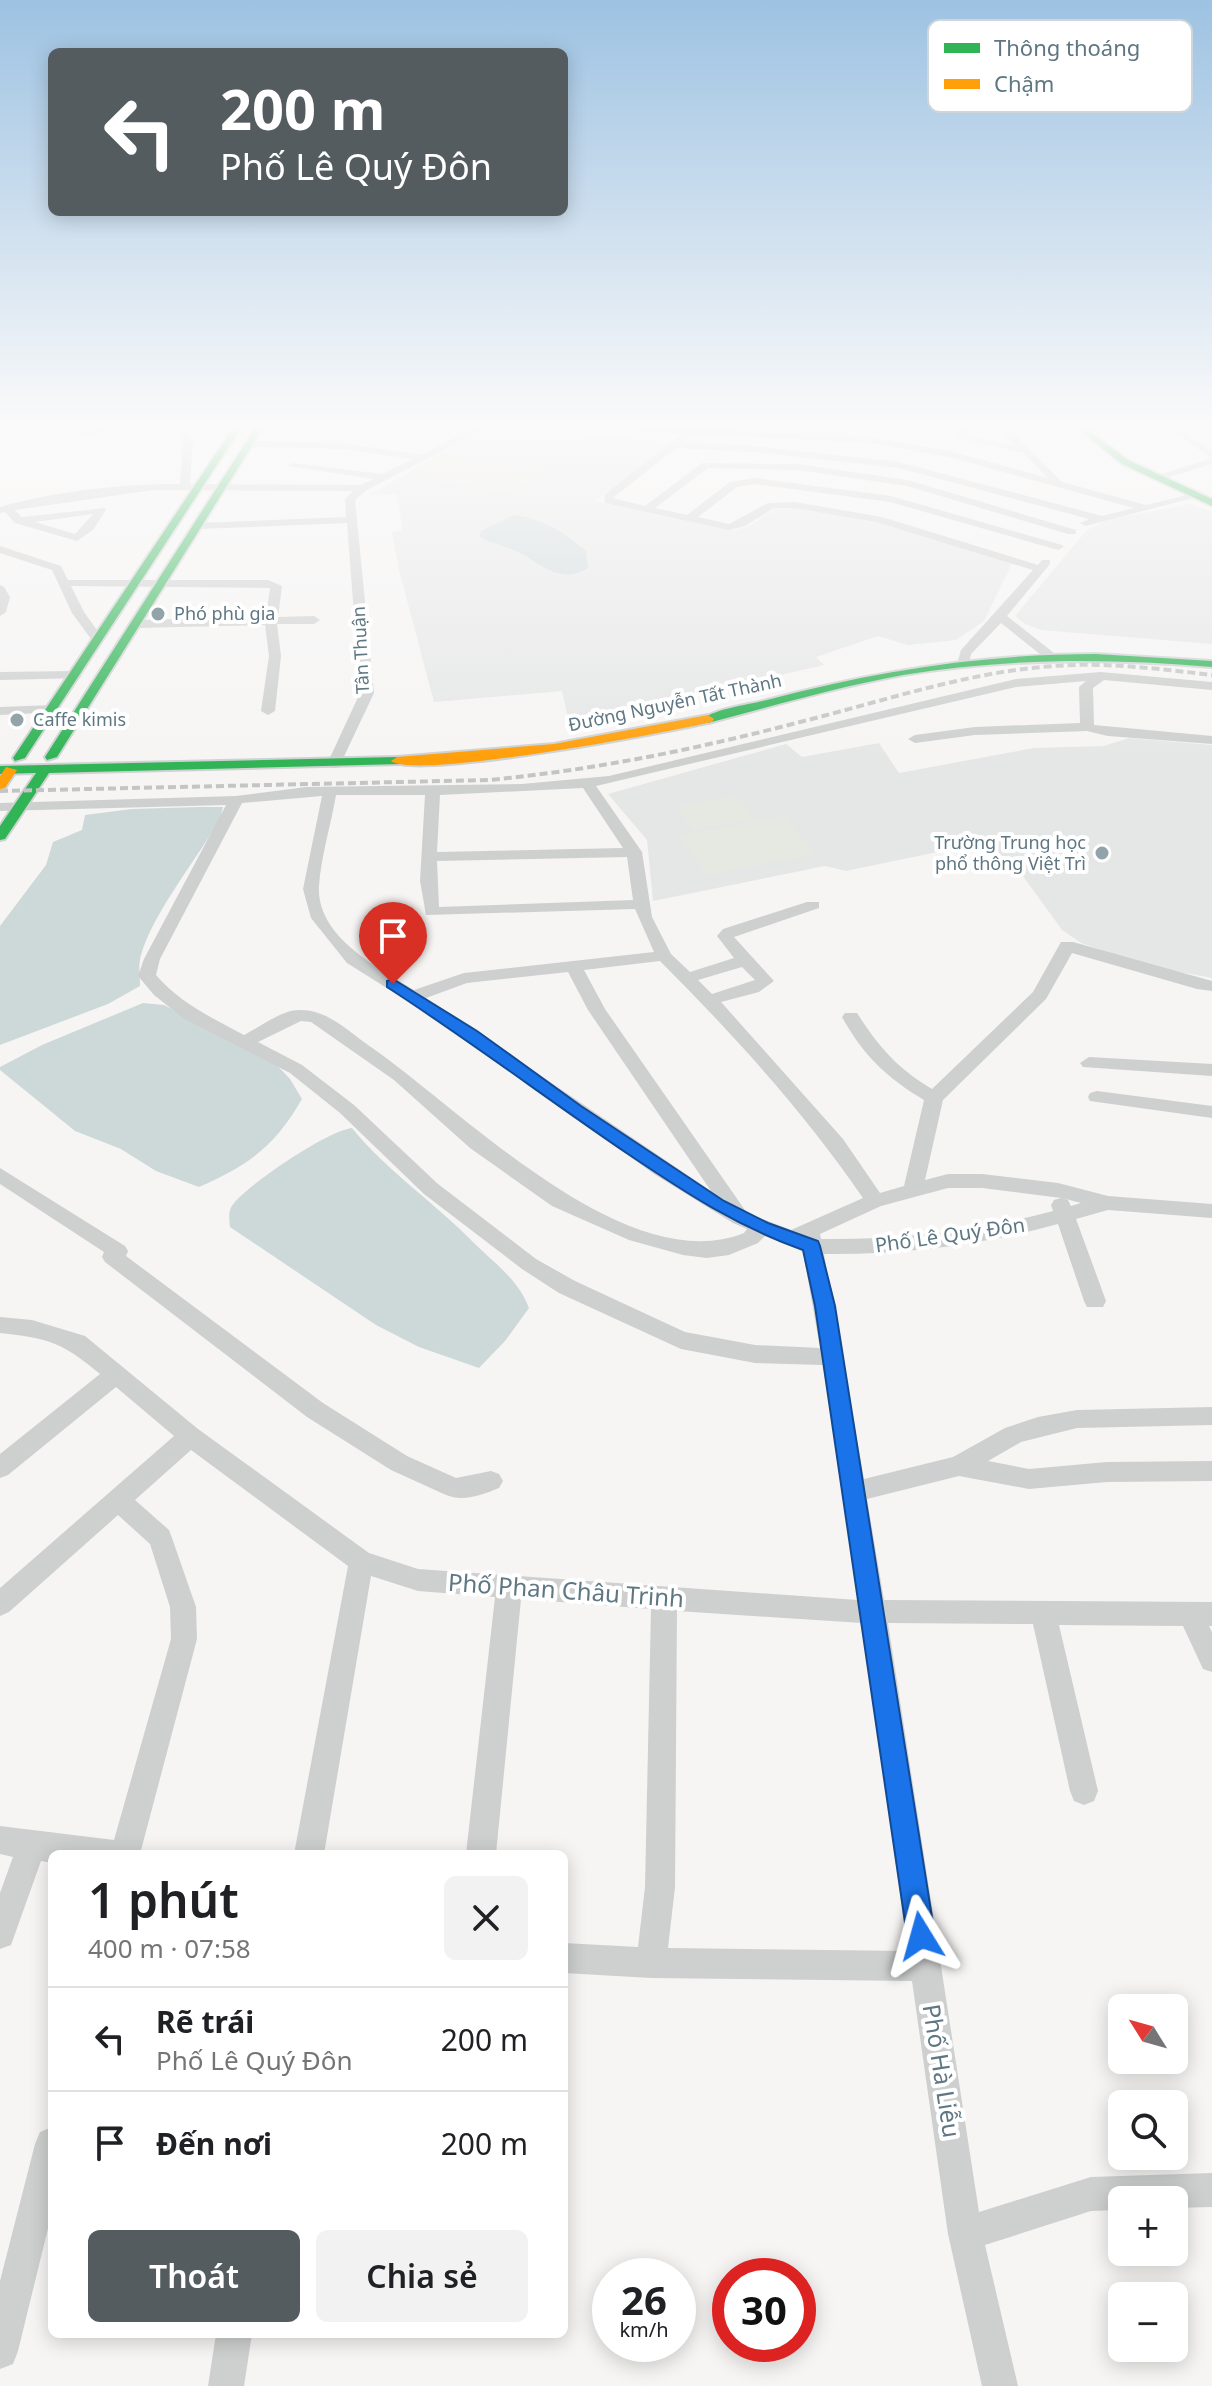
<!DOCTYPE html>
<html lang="vi">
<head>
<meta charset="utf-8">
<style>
  :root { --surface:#fff; --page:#f2f2f2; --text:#202124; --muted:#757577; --line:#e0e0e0; --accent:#545c60 }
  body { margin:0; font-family:"Noto Sans",sans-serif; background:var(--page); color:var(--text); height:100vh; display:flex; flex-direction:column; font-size:30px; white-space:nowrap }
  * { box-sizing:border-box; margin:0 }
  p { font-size:26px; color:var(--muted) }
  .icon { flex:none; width:44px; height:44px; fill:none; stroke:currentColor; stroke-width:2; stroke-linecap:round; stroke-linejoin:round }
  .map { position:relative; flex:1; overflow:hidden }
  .panel { position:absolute; left:48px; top:1850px; width:520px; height:488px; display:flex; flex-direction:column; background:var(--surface); border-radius:12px; box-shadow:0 4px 20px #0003 }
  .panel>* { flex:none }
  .banner { position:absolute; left:48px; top:48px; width:520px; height:168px; border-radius:12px; box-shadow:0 4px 20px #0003; background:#545c60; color:#fff; overflow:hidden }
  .needle { width:52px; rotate:307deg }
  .fabs { position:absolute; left:1108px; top:1994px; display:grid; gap:16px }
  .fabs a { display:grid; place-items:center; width:80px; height:80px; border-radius:12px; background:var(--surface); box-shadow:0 4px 20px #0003; font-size:40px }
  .speed { position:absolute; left:592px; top:2258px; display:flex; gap:16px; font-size:40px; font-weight:700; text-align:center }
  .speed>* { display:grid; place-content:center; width:104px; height:104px; border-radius:50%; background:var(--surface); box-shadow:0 4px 20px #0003; line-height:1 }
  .speed small { font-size:20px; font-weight:400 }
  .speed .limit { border:12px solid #d22; background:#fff; color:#111 }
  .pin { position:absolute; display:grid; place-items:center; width:68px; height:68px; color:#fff; margin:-82px -34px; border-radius:50% 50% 50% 0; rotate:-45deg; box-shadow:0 0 8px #0007 }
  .pin .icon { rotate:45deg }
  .me { position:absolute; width:88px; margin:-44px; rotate:352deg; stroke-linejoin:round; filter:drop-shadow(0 0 6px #0008) }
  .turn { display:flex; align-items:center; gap:28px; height:168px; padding:0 40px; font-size:36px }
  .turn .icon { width:104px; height:104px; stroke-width:2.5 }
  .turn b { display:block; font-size:56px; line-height:68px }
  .round { display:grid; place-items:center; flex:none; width:84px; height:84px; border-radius:12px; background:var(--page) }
  .overview { display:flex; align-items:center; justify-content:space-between; height:136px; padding:0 40px }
  h1 { font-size:48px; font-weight:600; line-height:60px }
  .action { display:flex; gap:16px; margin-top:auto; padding:16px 40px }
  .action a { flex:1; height:92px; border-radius:12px; background:var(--accent); color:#fff; font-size:32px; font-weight:600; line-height:92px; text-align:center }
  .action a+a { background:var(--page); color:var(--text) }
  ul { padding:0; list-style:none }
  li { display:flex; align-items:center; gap:24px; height:104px; padding:0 40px; border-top:2px solid var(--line) }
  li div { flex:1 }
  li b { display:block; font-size:30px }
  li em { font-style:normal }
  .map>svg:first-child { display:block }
  .built { fill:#e5e7e6 }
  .green { fill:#e6e9e2 }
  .water { fill:#cdd8d9 }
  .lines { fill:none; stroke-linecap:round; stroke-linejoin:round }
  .fast-casing { stroke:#cfd2d3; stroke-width:4 }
  .slow-casing { stroke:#cfd2d3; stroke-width:4 }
  .street { fill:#cecfcf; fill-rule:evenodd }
  .fast { fill:#30b455; fill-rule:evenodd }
  .slow { fill:#ff9f0a; fill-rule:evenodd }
  .rail { stroke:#c3c5c5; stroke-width:4; stroke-dasharray:8 4; stroke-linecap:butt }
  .route { fill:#1a73e8; stroke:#114b97; stroke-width:2 }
  .poi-dot { fill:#93a3aa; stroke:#fff; stroke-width:3 }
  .labels { text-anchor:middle; stroke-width:8; stroke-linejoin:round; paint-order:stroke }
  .far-poi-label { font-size:18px; fill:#5e7782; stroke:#fff; text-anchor:start }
  .far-street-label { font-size:18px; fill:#5e7782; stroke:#fff }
  .street-label { font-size:20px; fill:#5e7782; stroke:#fff }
  .near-street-label { font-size:24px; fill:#5e7782; stroke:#fff }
  .key { fill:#fff; stroke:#cfd6da; stroke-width:2 }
  .key-label { font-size:22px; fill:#5e7782 }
</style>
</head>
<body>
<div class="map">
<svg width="1212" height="2386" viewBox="0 0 1212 2386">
  <rect width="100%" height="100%" fill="#f6f5f4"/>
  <!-- built -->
  <path class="built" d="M 498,425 L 548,425 L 579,429 L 581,434 L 600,436 L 611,434 L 671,445 L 594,501 L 733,530 L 747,527 L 778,507 L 803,508 L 875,521 L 1012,563 L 984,621 L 956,640 L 908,645 L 878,636 L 816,657 L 824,665 L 569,723 L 562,691 L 434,702 L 399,570 L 392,532 L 403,531 L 397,494 L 369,495 L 480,431 Z
    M 1190,504 L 1212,511 L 1212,644 L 1041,630 L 1025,624 L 1015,616 L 1086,531 L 1106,520 Z
    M 1129,738 L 1212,745 L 1212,978 L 1144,965 L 1081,943 L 1062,930 L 1012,861 L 971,845 L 846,871 L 825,866 L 653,901 L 647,840 L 608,794 L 786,744 L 802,757 L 879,743 L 899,773 L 1034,748 L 1104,746 Z"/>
  <!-- green -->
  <path class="green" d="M 442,455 L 543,472 L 512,494 L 409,475 Z
    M 738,796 L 755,818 L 693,830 L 676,807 Z
    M 784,816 L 815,854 L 707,875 L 679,836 Z"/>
  <!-- water -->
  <path class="water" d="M 514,515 C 542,518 565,533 586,551 L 588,568 C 559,586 540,562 516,551 C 504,546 491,543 479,537 L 481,531 Z
    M 199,807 L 223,807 L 220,819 C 197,859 153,913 141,955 C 138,964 140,976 140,986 L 108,1004 L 0,1045 L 0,926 L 46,865 L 53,842 L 82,830 L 85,815 L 132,809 Z
    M 143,1003 L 164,1005 L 274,1062 L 290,1079 L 302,1099 C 275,1146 249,1165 199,1187 L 156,1171 L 121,1149 L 75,1131 L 0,1070 L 0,1067 L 42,1045 Z
    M 352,1128 C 387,1171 435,1203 474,1243 C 494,1263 519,1280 529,1308 L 505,1341 L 479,1368 L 419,1347 L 376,1325 L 230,1227 C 229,1217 228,1210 234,1203 C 252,1182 327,1131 352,1128 Z"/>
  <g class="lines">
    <defs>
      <path id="fast" d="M 235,425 L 243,425 L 25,758 L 15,761 L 13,758 Z
        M 257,425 L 265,425 L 57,757 L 47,760 L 45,757 Z
        M 1073,425 L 1082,425 L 1128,460 L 1212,499 L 1212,506 L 1122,464 Z
        M 1096,654 L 1212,661 L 1212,667 C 1109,658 1006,658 903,675 C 837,687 773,706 708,723 L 702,719 C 718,708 747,705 767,700 C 876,671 983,654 1096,654 Z
        M 397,757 L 401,758 L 401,764 L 49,773 L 5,839 L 0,840 L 0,826 L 36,773 L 0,774 L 0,766 Z"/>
      <path id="slow" d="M 708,715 L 714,719 L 712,722 C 669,732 416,780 391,761 L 397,757 L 554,744 Z
        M 6,767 L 17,770 L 5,788 L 0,789 L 0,776 Z"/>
    </defs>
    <!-- fast casing -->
    <use href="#fast" class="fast-casing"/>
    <!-- slow casing -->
    <use href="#slow" class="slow-casing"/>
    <!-- street -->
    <path class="street" d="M 113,425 L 130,425 L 83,437 L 78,434 Z
      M 173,425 L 183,425 L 193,441 L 190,484 L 361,485 L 373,479 L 288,466 L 293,463 L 383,474 L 412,459 L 343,449 L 249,447 L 244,444 L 249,441 L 343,443 L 421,455 L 480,425 L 492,425 L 367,490 L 355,500 L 374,693 L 339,767 L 334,768 L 327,764 L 360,693 L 347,523 L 199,529 L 194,526 L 199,523 L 346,517 L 345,499 L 353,491 L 153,490 L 15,510 L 22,517 L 105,508 L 106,510 L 93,530 L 77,541 L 15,523 L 5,512 L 0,513 L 0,507 C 54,491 124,484 180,484 L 183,441 ZM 93,514 L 75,534 L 35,522 Z
      M 549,425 L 692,427 L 870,437 L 950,451 L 1048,478 L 1023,453 L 954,437 L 965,425 L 975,425 L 966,435 L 1015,446 L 995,425 L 1005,425 L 1062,482 L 1146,505 L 1196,493 L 1201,496 L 1085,526 L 1080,523 L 1089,519 L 899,468 L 755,452 L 676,448 L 613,498 L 645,506 L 702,463 L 798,464 L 908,480 L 1076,530 L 1076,534 L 1068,534 L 907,486 L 798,470 L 708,468 L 655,508 L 687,515 L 730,482 L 755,478 L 891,496 L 1062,545 L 1064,547 L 1058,550 L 890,502 L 755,484 L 737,487 L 698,517 L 729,524 L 768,503 L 795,502 L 882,517 L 1038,565 L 1042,560 L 1050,560 L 1050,564 L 1007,616 L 1054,653 L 1054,659 L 1046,659 L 1001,623 L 971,654 L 969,664 L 963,668 L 957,664 L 961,650 L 1033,570 L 876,522 L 795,508 L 774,508 L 745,526 L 729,530 L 605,503 L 604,495 L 681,434 L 554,428 ZM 692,434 L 870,443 L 949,457 L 1134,508 L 1102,516 L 899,462 L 755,446 L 682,442 Z
      M 1162,425 L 1173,425 L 1212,451 L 1212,458 Z
      M 1212,458 L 1212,464 L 1155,481 L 1150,478 Z
      M 0,546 L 61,566 L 68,580 L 268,580 L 282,586 L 278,617 L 314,616 L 320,620 L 314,624 L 277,624 L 281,656 L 275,711 L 268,715 L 261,711 L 269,656 L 265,625 L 137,628 L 131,624 L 137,620 L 266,617 L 270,588 L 71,586 L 84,612 L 104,640 L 98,644 L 94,643 L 72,613 L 52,570 L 0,553 Z
      M 0,585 L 4,587 L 10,597 L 6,612 L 0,616 Z
      M 75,671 L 81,675 L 80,678 L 0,680 L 0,672 Z
      M 1101,672 L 1212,682 L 1212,690 L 1104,680 L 1093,688 L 1094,725 L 1212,736 L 1212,744 L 1108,736 L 1087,731 L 975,735 L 915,743 L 908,739 L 915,735 L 975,727 L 1080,723 L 1079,687 L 1086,681 L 1016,687 L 596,786 L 642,852 L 652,917 L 671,954 L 690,972 L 734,958 L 717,936 L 723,929 L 807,902 L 819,902 L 819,908 L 734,937 L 774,981 L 759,992 L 721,1002 L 843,1139 L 880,1193 L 904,1186 L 924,1100 C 887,1078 863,1055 842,1017 L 845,1013 L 857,1013 C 878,1046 898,1069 932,1089 L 1033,992 L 1061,942 L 1073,942 L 1212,981 L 1212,991 L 1197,989 L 1072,953 L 1046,999 L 943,1100 L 925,1180 L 948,1174 L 982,1174 L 1058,1183 L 1108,1196 L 1212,1204 L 1212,1218 L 1108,1210 L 1076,1219 L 1106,1301 L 1103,1307 L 1087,1307 L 1084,1301 L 1058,1224 C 982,1245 902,1255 824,1254 L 864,1479 L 953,1457 L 1005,1428 L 1038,1417 L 1077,1410 L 1212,1407 L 1212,1425 L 1077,1428 L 1021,1442 L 988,1461 L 1029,1469 L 1107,1462 L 1212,1461 L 1212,1481 L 1107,1482 L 1029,1489 L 959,1476 L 867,1499 L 884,1600 L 1212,1602 L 1212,1626 L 1209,1626 L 1212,1632 L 1212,1672 L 1203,1669 L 1183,1626 L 1059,1625 L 1098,1791 L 1094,1801 L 1084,1805 L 1074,1801 L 1070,1791 L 1033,1624 L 888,1623 L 979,2212 L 1091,2177 L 1212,2173 L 1212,2207 L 1174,2208 L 1174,2200 L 1122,2200 L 1122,2210 L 1091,2211 L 985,2245 L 1018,2386 L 982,2386 L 948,2234 L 912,1981 L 651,1978 L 564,1973 L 564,1943 L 638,1947 L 645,1887 L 651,1609 L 521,1599 L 496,1854 L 466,1854 L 495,1597 L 418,1591 L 371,1576 L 324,1854 L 294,1854 L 348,1566 L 191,1450 L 135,1500 L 169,1530 L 172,1538 L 196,1607 L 197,1639 L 140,1854 L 52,1854 L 52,1863 L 41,1861 L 11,1945 L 0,1949 L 0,1893 L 13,1857 L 0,1854 L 0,1826 L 114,1840 L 171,1639 L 170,1607 L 150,1544 L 118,1515 L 9,1612 L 0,1616 L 0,1588 L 174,1436 L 116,1387 L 8,1475 L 0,1478 L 0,1454 L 100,1374 C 63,1343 49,1338 0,1333 L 0,1317 L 32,1320 L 85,1336 L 198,1429 L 369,1553 L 418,1569 L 858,1600 L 823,1365 L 755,1363 L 681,1349 L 559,1293 L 522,1269 L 424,1194 L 340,1113 L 290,1073 L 183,1018 L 154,995 L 138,976 L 144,959 L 226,805 L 0,811 L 0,803 L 236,796 L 306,787 L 522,784 L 609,776 L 1016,679 ZM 583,788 L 623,848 L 437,852 L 440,795 ZM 336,795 L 425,795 L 420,881 L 426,915 L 635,909 L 654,952 L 464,973 L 414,990 C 379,968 316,937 319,886 C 321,856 331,825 336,795 ZM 322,796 L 303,889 L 311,918 L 347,963 L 466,1038 L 654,1174 L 733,1223 L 747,1229 L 744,1233 C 625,1281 458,1106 368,1045 C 347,1030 326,1009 299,1010 C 282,1010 260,1027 244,1035 C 212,1018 180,1003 156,975 L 160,959 L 242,803 ZM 627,857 L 633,900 L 439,907 L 437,861 ZM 660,961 C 733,1034 805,1113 863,1198 L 791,1230 L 747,1213 L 605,1009 L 584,970 ZM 742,967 L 755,980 L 712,994 L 698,980 ZM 568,972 L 588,1010 L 711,1191 L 426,998 L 467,983 ZM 301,1021 L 311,1022 L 394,1080 L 470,1148 L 552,1206 L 629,1240 L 683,1255 L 707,1258 L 729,1255 L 758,1243 L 765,1236 L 803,1251 L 820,1348 L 755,1345 L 685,1332 L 575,1281 L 536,1259 L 438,1184 L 354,1105 L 302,1065 L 258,1042 ZM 948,1188 L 982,1188 L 1061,1198 L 1054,1200 L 1051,1205 L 1053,1211 C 978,1231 898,1240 821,1239 L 820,1234 L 881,1206 ZM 1062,1198 L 1081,1203 L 1071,1206 L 1068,1200 ZM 677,1611 L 862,1623 L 908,1951 L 668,1948 L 675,1887 Z
      M 53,705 L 60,709 L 58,712 L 0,715 L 0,707 Z
      M 1089,1057 L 1212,1064 L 1212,1076 L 1083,1067 L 1080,1063 Z
      M 1097,1091 L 1212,1106 L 1212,1118 L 1090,1101 L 1088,1097 L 1090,1093 Z
      M 0,1168 L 125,1246 L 128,1251 L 126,1256 L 323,1403 L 407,1456 L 456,1478 L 491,1471 L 499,1474 L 503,1481 L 499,1488 C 482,1495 464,1502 446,1495 L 391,1470 L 307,1417 L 105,1262 L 102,1257 L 104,1252 L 0,1184 Z
      M 52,2127 L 52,2212 L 18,2351 L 13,2364 L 0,2369 L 0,2281 L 35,2144 L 40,2132 Z
      M 216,2334 L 252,2334 L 244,2386 L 208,2386 Z"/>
    <!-- fast -->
    <use href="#fast" class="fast"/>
    <!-- slow -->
    <use href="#slow" class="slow"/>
    <!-- rail -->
    <path class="rail" d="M 0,791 L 489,780 C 594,770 697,749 800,722 C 884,701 967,672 1054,666 C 1107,662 1160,669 1212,675"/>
  </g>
  <!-- sky -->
  <linearGradient id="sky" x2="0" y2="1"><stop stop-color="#9dc2e2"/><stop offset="0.56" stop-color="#fbfafa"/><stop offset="1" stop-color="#fbfafa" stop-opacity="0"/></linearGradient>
  <rect width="1212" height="759" fill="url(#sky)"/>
  <!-- route -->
  <path class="route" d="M 393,979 L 477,1031 L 581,1106 L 724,1201 L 768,1223 L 818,1241 L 820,1246 L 835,1306 L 935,1936 L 931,1946 L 921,1950 L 911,1946 L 907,1936 L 815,1306 L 803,1250 C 736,1226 686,1193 628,1154 C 547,1099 469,1040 387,987 L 387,981 Z"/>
  <!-- markers -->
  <g class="poi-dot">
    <circle cx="158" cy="614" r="8"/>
    <circle cx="17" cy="720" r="8"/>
    <circle cx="1102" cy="853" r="8"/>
  </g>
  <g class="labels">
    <!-- far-poi labels -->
    <g class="far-poi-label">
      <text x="174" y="620">Phó phù gia</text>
      <text x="33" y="726">Caffe kimis</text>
      <text x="1086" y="849" text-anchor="end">Trường Trung học<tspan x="1086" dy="21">phổ thông Việt Trì</tspan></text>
    </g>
    <!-- far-street labels -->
    <g class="far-street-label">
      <text transform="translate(361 650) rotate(-93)" y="6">Tân Thuận</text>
      <text transform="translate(675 703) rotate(-12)" y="6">Đường Nguyễn Tất Thành</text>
    </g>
    <!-- street labels -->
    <g class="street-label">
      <text transform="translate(950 1235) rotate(-8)" y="7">Phố Lê Quý Đôn</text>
    </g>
    <!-- near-street labels -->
    <g class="near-street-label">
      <text transform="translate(566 1591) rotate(4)" y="8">Phố Phan Châu Trinh</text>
      <text transform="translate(941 2071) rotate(81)" y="8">Phố Hà Liễu</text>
    </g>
  </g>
  <!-- legend -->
  <rect x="928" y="20" width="264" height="92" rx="12" class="key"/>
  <rect x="944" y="43" width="36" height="10" fill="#30b455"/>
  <rect x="944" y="79" width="36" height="10" fill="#ff9f0a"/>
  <g class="key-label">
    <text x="994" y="56">Thông thoáng</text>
    <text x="994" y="92">Chậm</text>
  </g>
</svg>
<div class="fabs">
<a><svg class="needle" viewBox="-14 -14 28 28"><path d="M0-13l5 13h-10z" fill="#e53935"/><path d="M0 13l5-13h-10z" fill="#757577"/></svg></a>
<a><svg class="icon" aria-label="search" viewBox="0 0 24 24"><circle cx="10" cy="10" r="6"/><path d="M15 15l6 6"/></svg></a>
<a>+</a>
<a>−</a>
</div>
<div class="speed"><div>26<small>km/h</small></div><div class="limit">30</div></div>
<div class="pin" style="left:393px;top:984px;background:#d93025"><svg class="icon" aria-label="arrive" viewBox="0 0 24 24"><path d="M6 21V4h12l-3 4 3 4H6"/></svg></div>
<svg class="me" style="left:921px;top:1936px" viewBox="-20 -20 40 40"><path d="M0-17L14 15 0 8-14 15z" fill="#1a73e8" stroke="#fff" stroke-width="4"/></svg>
<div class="banner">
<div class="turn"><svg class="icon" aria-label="left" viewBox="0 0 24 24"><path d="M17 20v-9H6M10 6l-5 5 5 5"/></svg><div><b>200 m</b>Phố Lê Quý Đôn</div></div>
</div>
<section class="panel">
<div class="overview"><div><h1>1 phút</h1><p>400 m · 07:58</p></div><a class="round"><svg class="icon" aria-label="close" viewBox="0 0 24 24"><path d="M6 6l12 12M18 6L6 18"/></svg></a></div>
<ul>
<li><svg class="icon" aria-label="left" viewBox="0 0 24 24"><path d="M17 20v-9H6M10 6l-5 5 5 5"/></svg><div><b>Rẽ trái</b><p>Phố Lê Quý Đôn</p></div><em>200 m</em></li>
<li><svg class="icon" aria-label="arrive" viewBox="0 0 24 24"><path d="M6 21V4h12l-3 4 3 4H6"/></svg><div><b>Đến nơi</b></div><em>200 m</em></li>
</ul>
<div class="action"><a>Thoát</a><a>Chia sẻ</a></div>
</section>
</div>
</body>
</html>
